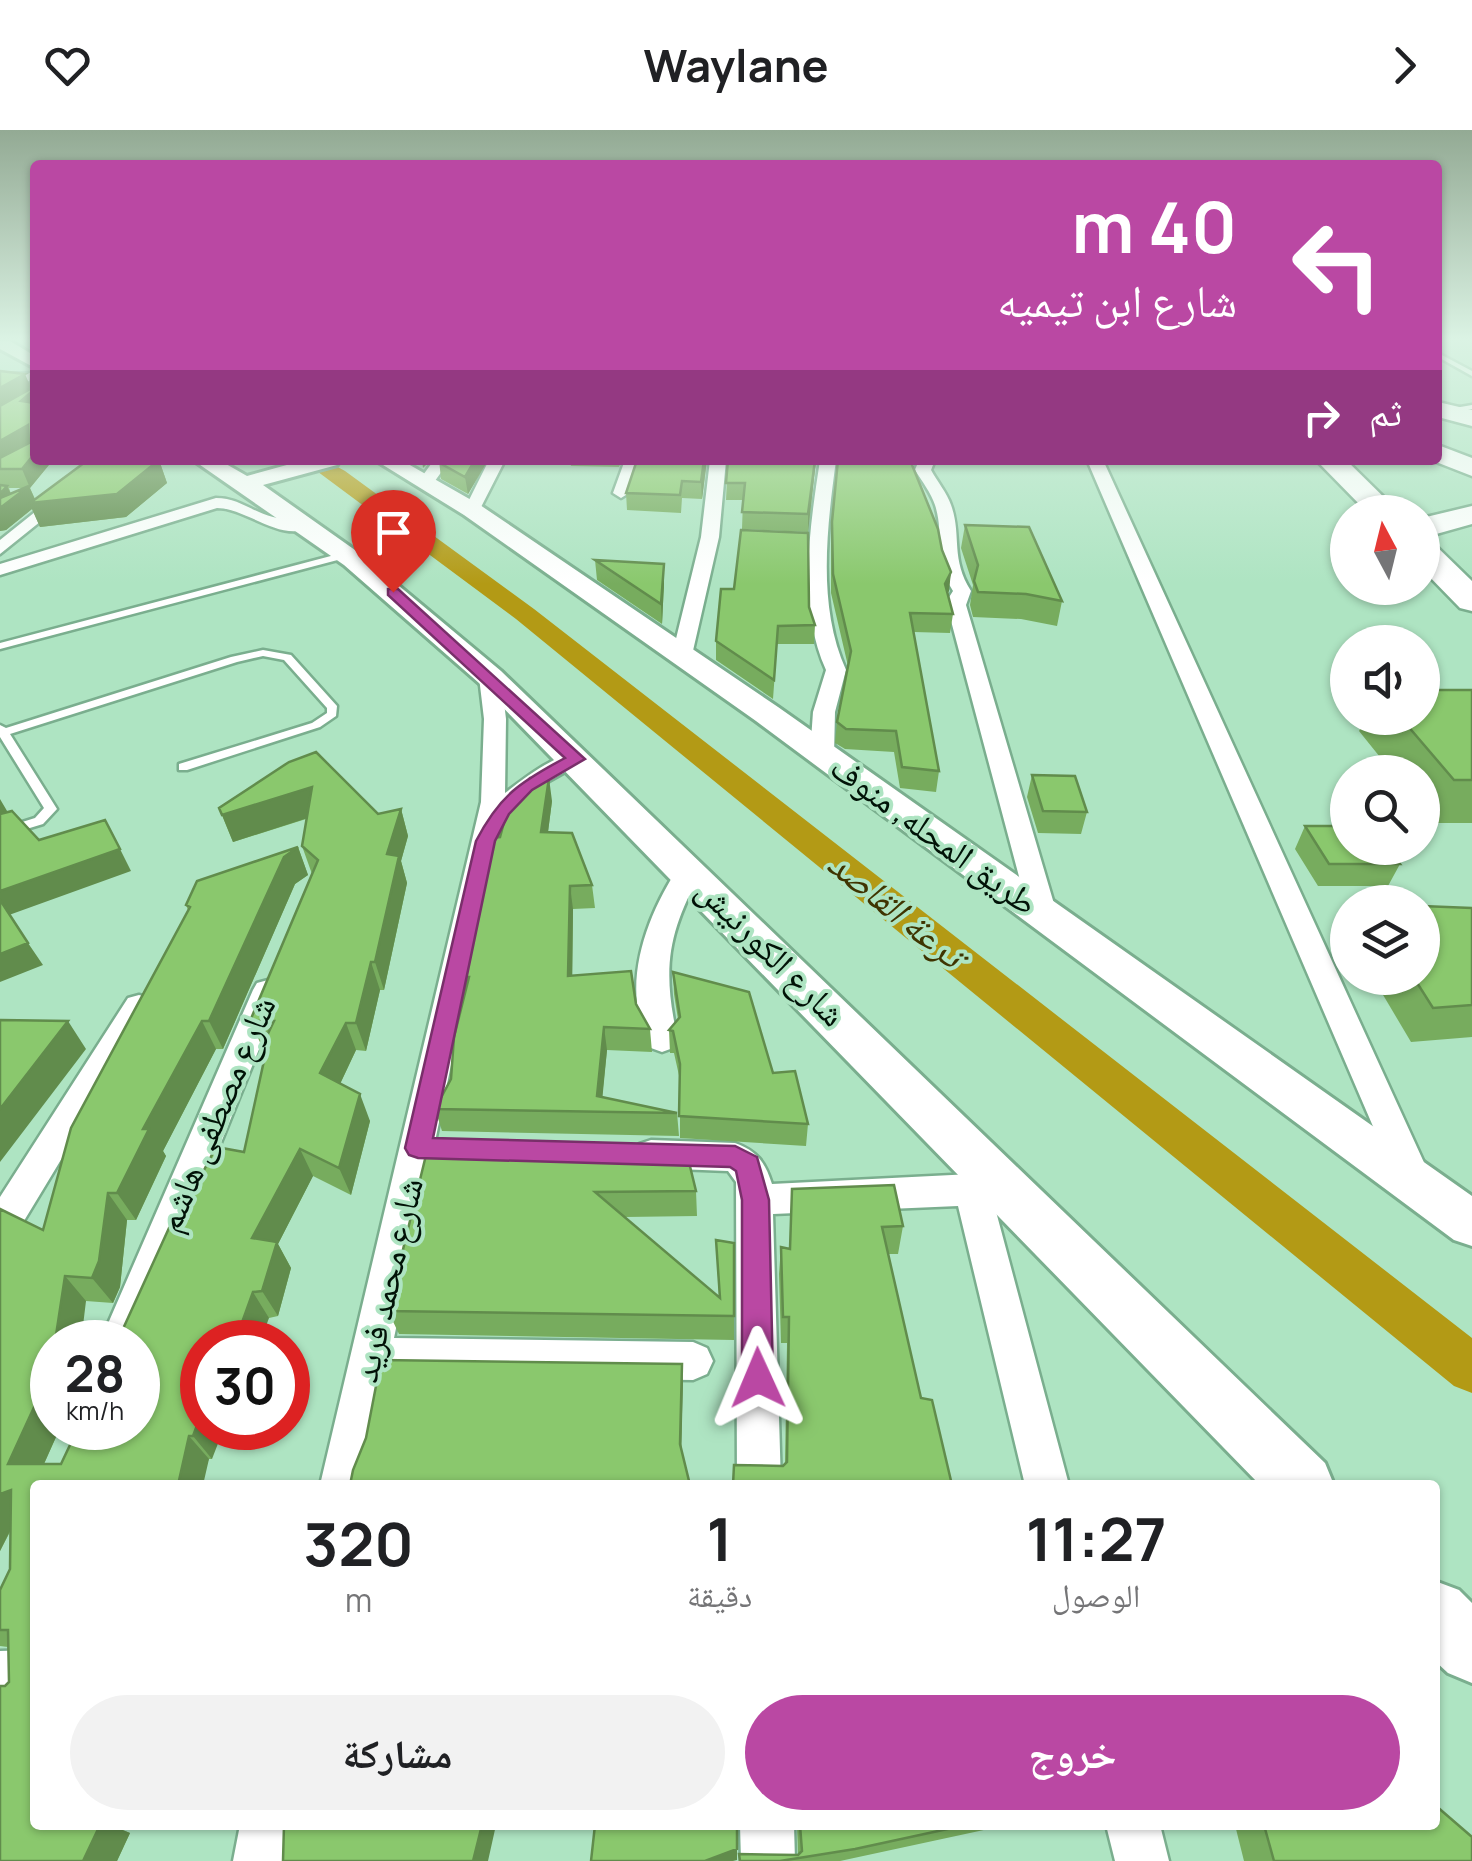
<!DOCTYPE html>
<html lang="ar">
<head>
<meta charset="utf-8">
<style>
  :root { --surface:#fff; --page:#f2f2f2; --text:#202124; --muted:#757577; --accent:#ba48a3 }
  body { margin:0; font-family:Manrope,"Noto Naskh Arabic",sans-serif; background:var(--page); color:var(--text); direction:rtl; height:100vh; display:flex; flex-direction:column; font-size:38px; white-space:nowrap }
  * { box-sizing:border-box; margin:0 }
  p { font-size:32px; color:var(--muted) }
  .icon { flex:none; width:55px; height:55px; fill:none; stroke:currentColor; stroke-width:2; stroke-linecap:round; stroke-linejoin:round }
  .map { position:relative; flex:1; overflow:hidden; direction:ltr }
  .side { position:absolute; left:30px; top:1350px; width:1410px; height:350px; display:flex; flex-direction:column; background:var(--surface); border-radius:10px; box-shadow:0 2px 8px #0004; direction:rtl }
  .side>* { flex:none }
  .guide { position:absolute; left:30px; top:30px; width:1412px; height:305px; border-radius:10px; box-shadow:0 2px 8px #0004; direction:rtl; background:#ba48a3; color:#fff; overflow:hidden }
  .needle { width:65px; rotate:353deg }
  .controls { position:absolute; left:1330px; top:365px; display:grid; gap:20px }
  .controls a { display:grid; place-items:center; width:110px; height:110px; border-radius:50%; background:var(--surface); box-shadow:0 2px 8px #0004; font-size:50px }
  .speed { position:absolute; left:30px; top:1190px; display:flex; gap:20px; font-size:50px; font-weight:700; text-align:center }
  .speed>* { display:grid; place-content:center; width:130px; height:130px; border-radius:50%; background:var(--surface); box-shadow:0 2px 8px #0004; line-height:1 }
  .speed small { font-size:25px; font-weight:400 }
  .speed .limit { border:15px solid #d22; background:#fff; color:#111 }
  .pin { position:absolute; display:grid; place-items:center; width:85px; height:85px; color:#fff; margin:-102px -42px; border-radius:50% 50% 50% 0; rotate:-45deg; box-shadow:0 0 10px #0007 }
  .pin .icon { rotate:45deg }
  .me { position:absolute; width:110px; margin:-55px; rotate:359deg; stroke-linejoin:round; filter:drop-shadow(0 0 8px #0008) }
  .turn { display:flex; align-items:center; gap:35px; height:210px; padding:0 40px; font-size:45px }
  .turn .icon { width:130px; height:130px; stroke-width:2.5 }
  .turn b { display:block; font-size:70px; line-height:85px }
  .then { display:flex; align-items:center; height:95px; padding:0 40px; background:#0003; gap:20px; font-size:38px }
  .eta { display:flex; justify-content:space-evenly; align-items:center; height:170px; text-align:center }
  .eta b { font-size:60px; font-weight:700; line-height:70px }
  .primary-button { display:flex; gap:20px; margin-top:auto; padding:20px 40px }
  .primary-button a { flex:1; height:115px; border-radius:60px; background:var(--accent); color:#fff; font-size:40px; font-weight:700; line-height:115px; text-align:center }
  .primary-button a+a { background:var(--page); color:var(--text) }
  header { display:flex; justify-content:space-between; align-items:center; height:130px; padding:0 40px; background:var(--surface); font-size:45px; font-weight:700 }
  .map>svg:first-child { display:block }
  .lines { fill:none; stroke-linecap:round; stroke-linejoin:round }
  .canal { fill:#b39a15; fill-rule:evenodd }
  .lane-casing { stroke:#7aae8e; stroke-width:5 }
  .street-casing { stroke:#7aae8e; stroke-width:5 }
  .secondary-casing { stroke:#7aae8e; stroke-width:6 }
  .highway-casing { stroke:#7aae8e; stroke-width:5 }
  .lane { fill:#fff; fill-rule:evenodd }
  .street { fill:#fff; fill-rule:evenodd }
  .secondary { fill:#fff; fill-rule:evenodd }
  .highway { fill:#fff; fill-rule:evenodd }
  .wall { fill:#77ac5e; fill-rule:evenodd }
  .shaded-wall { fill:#618c4c }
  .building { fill:#8ac86d; stroke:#618c4c; stroke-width:2.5 }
  .route { fill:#ba48a3; stroke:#792f6a; stroke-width:2.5 }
  .labels { text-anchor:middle; stroke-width:8; stroke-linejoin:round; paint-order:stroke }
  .street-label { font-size:35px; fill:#011207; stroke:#aee4c2 }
  .water-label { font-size:38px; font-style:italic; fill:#3f3401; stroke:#aee4c2 }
</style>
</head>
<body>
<header><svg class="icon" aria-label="forward" viewBox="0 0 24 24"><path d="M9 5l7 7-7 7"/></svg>Waylane<svg class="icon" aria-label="heart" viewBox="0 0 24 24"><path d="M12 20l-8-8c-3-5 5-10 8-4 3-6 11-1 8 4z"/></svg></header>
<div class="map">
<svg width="1472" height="1731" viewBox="0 0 1472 1731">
  <rect width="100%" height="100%" fill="#aee4c2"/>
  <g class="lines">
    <!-- canal -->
    <path class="canal" d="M 302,330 L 325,330 L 345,341 L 534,479 L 1472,1208 L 1472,1263 L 1454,1256 L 516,489 Z"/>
    <defs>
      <path id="lane" d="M 1438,223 L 1472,241 L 1472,246 L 1438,227 Z
        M 1472,275 L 1472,279 L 1446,282 L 1443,280 Z
        M 346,422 L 349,423 L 349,427 L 0,519 L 0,513 Z
        M 263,520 L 291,525 L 337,576 L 336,586 L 320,597 L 187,640 L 179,640 L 179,634 L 312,593 L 327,583 L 327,578 L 284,530 L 263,526 L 237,532 L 10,604 L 57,679 L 43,694 L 0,707 L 0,699 L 35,688 L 44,678 L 0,607 L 0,595 L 6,598 L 231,527 Z"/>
      <path id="street" d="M 35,243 L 35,251 L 0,252 L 0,244 Z
        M 100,330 L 117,330 L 0,424 L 0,410 Z
        M 434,330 L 450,330 L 432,355 L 420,355 L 418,352 Z
        M 489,330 L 505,330 L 478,383 L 466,383 L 464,380 Z
        M 625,330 L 641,330 L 629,363 L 621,368 L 613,363 Z
        M 710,330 L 726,330 L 719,407 L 692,525 L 682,531 L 672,525 L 701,407 Z
        M 820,330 L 836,330 C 827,398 817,476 846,540 L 835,582 L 834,624 L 822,631 L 810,624 L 813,582 L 826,540 C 797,476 810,397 820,330 Z
        M 919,330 L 935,330 L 931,340 C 937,351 947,363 951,375 C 962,405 950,428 971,461 L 966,475 L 1057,784 L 1053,790 L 1033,790 L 1029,784 L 946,472 L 953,461 C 932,427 945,406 935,375 C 931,363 922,351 915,340 Z
        M 1087,330 L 1103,330 L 1432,1050 L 1426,1060 L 1414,1065 L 1402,1060 L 1396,1050 Z
        M 216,368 C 239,368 252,382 273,387 C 288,391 302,387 314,395 C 284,416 248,378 217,378 L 0,445 L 0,434 Z
        M 490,541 L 501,547 L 506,589 L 505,663 C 527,646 549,629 576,622 L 588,629 L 549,651 L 516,679 L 504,681 L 394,1208 L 693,1212 L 707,1218 L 713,1231 L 707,1244 L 693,1250 L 386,1246 L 364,1355 L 320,1355 L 481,672 L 484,589 L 479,547 Z
        M 689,733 L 702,741 C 667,803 662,840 678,910 L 673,918 L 662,922 L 651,918 C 618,859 646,786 680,735 Z
        M 268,850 L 279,853 L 283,860 L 138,1217 L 138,1212 L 100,1212 L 253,860 L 257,853 Z
        M 139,865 L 150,868 L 154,876 L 13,1109 L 0,1114 L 0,1067 L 128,868 Z
        M 651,1010 L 735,1013 C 757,1021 765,1032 772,1054 L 972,1044 L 1004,1050 L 1009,1060 L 1004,1070 L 994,1074 L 1069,1355 L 1025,1355 L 958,1076 L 773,1084 L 781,1355 L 737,1355 L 736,1052 L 728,1041 L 651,1038 L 639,1034 L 634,1024 L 639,1014 Z
        M 35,1520 L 35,1568 L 0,1571 L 0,1521 Z
        M 240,1695 L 294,1695 L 287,1731 L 233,1731 Z
        M 740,1695 L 794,1695 L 795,1731 L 741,1731 Z
        M 1106,1695 L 1160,1695 L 1169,1731 L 1115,1731 Z"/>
      <path id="secondary" d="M 0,211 L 10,211 L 35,226 L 35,238 L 0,219 Z
        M 193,330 L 219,330 L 247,346 L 305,330 L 340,330 L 337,335 L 263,355 L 362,425 L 501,541 L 1325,1333 L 1334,1355 L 1260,1355 L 479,553 L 344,435 Z
        M 375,330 L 401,330 L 480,375 L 778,577 L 1472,1066 L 1472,1116 L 1454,1110 L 756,591 L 464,385 Z
        M 1435,1451 L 1459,1460 L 1472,1473 L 1472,1553 L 1448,1543 L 1435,1531 Z"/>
      <path id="highway" d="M 1438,272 L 1472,280 L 1472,296 L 1438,287 Z
        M 1438,315 L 1472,328 L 1472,346 L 1431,330 L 1438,330 Z
        M 1316,330 L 1346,330 L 1399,382 L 1367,382 Z
        M 1472,376 L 1472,394 L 1422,408 L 1422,388 Z
        M 1422,410 L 1433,413 L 1472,451 L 1472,481 L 1460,478 L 1422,439 Z"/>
    </defs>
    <!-- lane casing -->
    <use href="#lane" class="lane-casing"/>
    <!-- street casing -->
    <use href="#street" class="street-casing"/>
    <!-- secondary casing -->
    <use href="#secondary" class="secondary-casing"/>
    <!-- highway casing -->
    <use href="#highway" class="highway-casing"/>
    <!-- lane -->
    <use href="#lane" class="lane"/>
    <!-- street -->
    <use href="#street" class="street"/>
    <!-- secondary -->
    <use href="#secondary" class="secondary"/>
    <!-- highway -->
    <use href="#highway" class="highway"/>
  </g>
  <!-- wall -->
  <path class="wall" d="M 0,241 L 35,330 L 53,330 L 30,358 L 35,369 L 159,330 L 167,353 L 126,387 L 40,397 L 32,379 L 6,400 L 0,401 ZM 9,358 L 25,358 L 11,364 Z
    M 439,330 L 488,330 L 468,364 L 441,349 Z
    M 570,330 L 622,330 L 619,337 L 571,336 Z
    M 707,330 L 702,369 L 682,368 L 681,383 L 627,380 L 626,363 Z
    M 728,330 L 816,330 L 808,402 L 742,399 L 743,370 L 726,370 Z
    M 838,330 L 916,330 L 912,335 L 942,420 L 951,442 L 948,463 L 953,484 L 950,503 L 914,502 L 939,641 L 936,662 L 900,658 L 894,622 L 845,619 L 835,613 L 837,592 L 848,536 L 831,463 L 831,410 Z
    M 936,330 L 955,330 L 954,332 L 938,333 Z
    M 965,395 L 1062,471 L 1057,496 L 1021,489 L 973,487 L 970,475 L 973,455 L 961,418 Z
    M 595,430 L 664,434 L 664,453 L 662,494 L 597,450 Z
    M 809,477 L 815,495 L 814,514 L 777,514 L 773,569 L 716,530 L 716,511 Z
    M 1472,560 L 1472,693 L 1431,693 L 1422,682 L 1422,642 L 1392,642 L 1359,601 L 1366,588 L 1422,588 Z
    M 1032,645 L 1087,682 L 1081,704 L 1038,703 L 1027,667 Z
    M 552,671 L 548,702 L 592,755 L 595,778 L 573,779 L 572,846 L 636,874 L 650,899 L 652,922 L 607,920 L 602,967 L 677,983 L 679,1006 L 442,1001 L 435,979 L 451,949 L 466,862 L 462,847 L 500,707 Z
    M 219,678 L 378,684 L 401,679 L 408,706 L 401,731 L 407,753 L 384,860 L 380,860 L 366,921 L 356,920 L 340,954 L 370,991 L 351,1065 L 313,1046 L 278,1114 L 291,1138 L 278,1186 L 269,1188 L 202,1212 L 212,1329 L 209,1329 L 35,1695 L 111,1695 L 130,1703 L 117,1731 L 0,1731 L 5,1556 L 9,1552 L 8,1517 L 0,1516 L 0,1461 L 10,1439 L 11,1400 L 0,1421 L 0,1079 L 43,1100 L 188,780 L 186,775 L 298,717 L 308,745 L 295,754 L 223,919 L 216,919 L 163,1021 L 166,1026 L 136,1090 L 127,1090 L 120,1157 L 113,1173 L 86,1171 L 52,1212 L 52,1298 L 60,1298 L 44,1334 L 61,1334 L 174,1098 L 244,1022 L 265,923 L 250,891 L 312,744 L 302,716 L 306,689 L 233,712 Z
    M 1305,696 L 1400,734 L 1388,756 L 1318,756 L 1295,719 Z
    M 1472,778 L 1472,907 L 1411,912 L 1373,848 L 1422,848 Z
    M 673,842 L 773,943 L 808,994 L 806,1016 L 680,1008 L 680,950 L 674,923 L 670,923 L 669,900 L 678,889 L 674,864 Z
    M 423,1020 L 696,1061 L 697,1086 L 625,1087 L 719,1167 L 716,1110 L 734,1113 L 734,1210 L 399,1204 L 388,1181 L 426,1027 Z
    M 792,1059 L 903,1096 L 898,1124 L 888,1124 L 921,1268 L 783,1336 L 785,1333 L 787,1213 L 781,1213 L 779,1144 L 781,1117 L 790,1119 Z
    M 797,1695 L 1007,1695 L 840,1731 L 739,1731 L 739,1724 L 798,1724 Z
    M 1235,1695 L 1435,1695 L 1472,1731 L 1244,1731 Z"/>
  <!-- shaded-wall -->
  <path class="shaded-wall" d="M 25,244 L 32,260 L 0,280 L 0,258 Z
    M 35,259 L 35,283 L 21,271 Z
    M 28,295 L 35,312 L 0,335 L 0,311 Z
    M 35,323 L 35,330 L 53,330 L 30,358 L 22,339 Z
    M 159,330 L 167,353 L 126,387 L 40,397 L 32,379 L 6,400 L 0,401 L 0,364 L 7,356 L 13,368 L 29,356 L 36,372 Z
    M 422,330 L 431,330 L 423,338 Z
    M 475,330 L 488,330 L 468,364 L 465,347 Z
    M 704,330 L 707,330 L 702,369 L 701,352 Z
    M 815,330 L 816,330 L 808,402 L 808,384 Z
    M 664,434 L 664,453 L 662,494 L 661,474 Z
    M 951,442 L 949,461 L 942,473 L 945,454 Z
    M 549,648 L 552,671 L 545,725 L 541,702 Z
    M 312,657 L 320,684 L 233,712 L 222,685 Z
    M 0,669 L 13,691 L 0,696 Z
    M 401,679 L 408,706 L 401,731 L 407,753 L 384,860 L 375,832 L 387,724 Z
    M 298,717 L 308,745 L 295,754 L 223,919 L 209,891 L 284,727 Z
    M 120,719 L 131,741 L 9,785 L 0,770 L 0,761 Z
    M 570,756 L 573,779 L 572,869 L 568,846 Z
    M 28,813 L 43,835 L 0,852 L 0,824 Z
    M 371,832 L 380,860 L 366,921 L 356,893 Z
    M 68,891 L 86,919 L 0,1032 L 0,979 Z
    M 202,891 L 216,919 L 163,1021 L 166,1026 L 136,1090 L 117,1063 L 143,999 Z
    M 346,893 L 356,920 L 332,971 L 320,943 Z
    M 604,897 L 607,920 L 601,982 L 597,966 Z
    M 360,964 L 370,991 L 351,1065 L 339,1038 Z
    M 300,1019 L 313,1046 L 278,1114 L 291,1138 L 278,1186 L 262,1161 L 252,1108 Z
    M 108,1063 L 127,1090 L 120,1157 L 113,1173 L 92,1148 Z
    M 65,1146 L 86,1171 L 81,1212 L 55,1212 Z
    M 253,1162 L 269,1188 L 260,1212 L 235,1212 Z
    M 682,1234 L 683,1254 L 681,1332 L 680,1314 Z
    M 36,1273 L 52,1289 L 52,1298 L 60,1298 L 34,1356 L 8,1334 Z
    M 202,1282 L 202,1298 L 224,1298 L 212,1329 L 193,1306 Z
    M 189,1306 L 209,1329 L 203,1355 L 178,1355 Z
    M 11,1360 L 16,1389 L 0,1421 L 0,1364 Z
    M 95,1695 L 110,1695 L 130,1703 L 117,1731 L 83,1731 Z
    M 482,1695 L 496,1695 L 488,1731 L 473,1731 Z
    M 737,1719 L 737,1730 L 733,1731 L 705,1731 Z"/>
  <!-- building -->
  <path class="building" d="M 0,241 L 25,244 L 0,258 Z
    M 31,245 L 35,245 L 35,259 L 21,271 L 35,273 L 35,323 L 22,339 L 0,339 L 0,328 L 29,313 L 28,295 L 0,311 L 0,276 L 30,259 Z
    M 88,330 L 159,330 L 117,364 L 30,373 Z
    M 439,330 L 475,330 L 465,347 L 438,332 Z
    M 637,330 L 704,330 L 701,352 L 682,351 L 680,365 L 626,363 Z
    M 728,330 L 815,330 L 808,384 L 742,382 L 745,353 L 726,353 Z
    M 838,330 L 910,330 L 938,399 L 942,420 L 951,442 L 945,454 L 953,484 L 910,483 L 939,641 L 902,637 L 896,601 L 846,599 L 837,592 L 851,521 L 833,444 L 832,392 Z
    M 0,355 L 7,356 L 0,364 Z
    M 29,356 L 0,378 L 0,368 Z
    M 965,395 L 1029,397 L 1062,471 L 1026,464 L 978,462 L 974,451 L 978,435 Z
    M 741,400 L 808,403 L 809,477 L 815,495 L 778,496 L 774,550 L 716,511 L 721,459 L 734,459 Z
    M 595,430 L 664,434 L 661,474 Z
    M 1422,560 L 1472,560 L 1472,650 L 1454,650 L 1401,588 L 1422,588 Z
    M 316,622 L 378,684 L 401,679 L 387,724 L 399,726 L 375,832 L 371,832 L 356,893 L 346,893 L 320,943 L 360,964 L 339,1038 L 300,1019 L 252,1108 L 277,1112 L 262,1161 L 253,1162 L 235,1212 L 202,1212 L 202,1282 L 193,1306 L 189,1306 L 178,1355 L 35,1355 L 35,1695 L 100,1695 L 83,1731 L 0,1731 L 0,1556 L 5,1556 L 9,1552 L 8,1500 L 0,1500 L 0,1460 L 10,1439 L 11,1360 L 0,1364 L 0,1079 L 43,1100 L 71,998 L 190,777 L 186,775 L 197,751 L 298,717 L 284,727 L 209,891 L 202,891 L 143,999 L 149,999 L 117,1063 L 108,1063 L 99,1131 L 92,1148 L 65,1146 L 55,1212 L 52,1212 L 52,1272 L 36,1273 L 8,1334 L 61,1334 L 78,1298 L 138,1298 L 138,1212 L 117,1212 L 169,1098 L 174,1098 L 216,1017 L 244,1022 L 267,917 L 262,916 L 274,891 L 250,891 L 318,730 L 302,716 L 312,657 L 222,685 L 219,678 L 289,632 Z
    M 1032,645 L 1075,646 L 1087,682 L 1043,681 Z
    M 530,648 L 549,648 L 541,702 L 572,703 L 592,755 L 570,756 L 568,846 L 631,841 L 636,874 L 650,899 L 604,897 L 597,966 L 677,983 L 435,979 L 451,949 L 454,907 L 469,847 L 462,847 L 492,708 L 500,707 L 510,670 Z
    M 12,681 L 39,710 L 105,690 L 120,719 L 0,761 L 0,684 Z
    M 1305,696 L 1348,696 L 1348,718 L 1388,718 L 1400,734 L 1329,734 Z
    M 0,770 L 28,813 L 0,824 Z
    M 1422,776 L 1472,778 L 1472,875 L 1433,878 L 1414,848 L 1422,848 Z
    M 673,842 L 749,862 L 773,943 L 795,941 L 808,994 L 679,986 L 680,934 L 673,901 L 669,900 L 680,887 Z
    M 0,890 L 68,891 L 0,979 Z
    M 425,1010 L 686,1020 L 696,1061 L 595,1062 L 720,1168 L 716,1110 L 734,1113 L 734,1186 L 388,1181 L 427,1021 L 423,1020 Z
    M 894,1055 L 903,1096 L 882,1097 L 921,1268 L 932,1270 L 952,1355 L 733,1355 L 734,1335 L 783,1336 L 787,1332 L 789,1187 L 783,1187 L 781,1117 L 790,1119 L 792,1059 Z
    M 381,1230 L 682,1234 L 680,1314 L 690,1355 L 350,1355 L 353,1340 L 366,1308 Z
    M 1435,1675 L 1472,1707 L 1472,1731 L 1274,1731 L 1264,1695 L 1435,1695 Z
    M 284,1695 L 482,1695 L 473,1731 L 283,1731 Z
    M 595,1695 L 737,1695 L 737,1719 L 705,1731 L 591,1731 Z
    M 800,1695 L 966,1695 L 855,1719 L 780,1731 L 740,1731 L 739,1724 L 798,1725 L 802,1721 Z"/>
  <!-- sky -->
  <linearGradient id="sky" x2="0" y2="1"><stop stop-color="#93aa94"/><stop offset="0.46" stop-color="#dbf3e4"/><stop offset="1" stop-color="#dbf3e4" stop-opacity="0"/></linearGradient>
  <rect width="1472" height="454" fill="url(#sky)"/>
  <!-- route -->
  <path class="route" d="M 388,459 L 398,459 L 585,629 L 532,660 L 509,684 L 495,711 L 433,1008 L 735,1016 L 757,1027 L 769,1070 L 773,1248 L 768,1258 L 758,1263 L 747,1258 L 742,1248 L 742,1070 L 736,1041 L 730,1037 L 418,1028 L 409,1025 L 405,1018 L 476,711 C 500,665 520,652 565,628 L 388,465 Z"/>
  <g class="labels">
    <!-- street labels -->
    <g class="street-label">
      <text transform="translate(934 705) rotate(36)" y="12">طريق المحله, منوف</text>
      <text transform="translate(771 822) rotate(45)" y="12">شارع الكورنيش</text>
      <text transform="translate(216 984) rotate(-67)" y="12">شارع مصطفى هاشم</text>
      <text transform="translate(388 1150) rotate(-77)" y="12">شارع محمد فريد</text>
    </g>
    <!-- water labels -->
    <g class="water-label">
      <text transform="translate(896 779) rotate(39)" y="13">ترعة القاصد</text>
    </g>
  </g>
</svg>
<div class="controls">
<a><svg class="needle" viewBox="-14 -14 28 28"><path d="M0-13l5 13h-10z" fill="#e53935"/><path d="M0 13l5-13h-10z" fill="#757577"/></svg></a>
<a><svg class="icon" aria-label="sound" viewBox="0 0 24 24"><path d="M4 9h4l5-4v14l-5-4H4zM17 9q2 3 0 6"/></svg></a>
<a><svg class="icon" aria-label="search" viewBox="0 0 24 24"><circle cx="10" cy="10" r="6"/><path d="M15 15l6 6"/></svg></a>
<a><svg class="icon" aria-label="layers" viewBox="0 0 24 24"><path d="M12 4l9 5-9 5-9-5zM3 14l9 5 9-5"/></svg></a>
</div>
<div class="speed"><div>28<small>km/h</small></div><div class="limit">30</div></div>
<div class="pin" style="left:393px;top:462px;background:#d93025"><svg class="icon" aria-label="arrive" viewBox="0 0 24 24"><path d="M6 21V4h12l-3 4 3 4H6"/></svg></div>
<svg class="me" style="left:758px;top:1248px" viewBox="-20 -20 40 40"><path d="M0-17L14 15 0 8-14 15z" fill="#ba48a3" stroke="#fff" stroke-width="4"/></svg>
<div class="guide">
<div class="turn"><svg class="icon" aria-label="left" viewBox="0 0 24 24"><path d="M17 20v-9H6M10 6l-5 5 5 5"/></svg><div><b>40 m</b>شارع ابن تيميه</div></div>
<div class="then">ثم<svg class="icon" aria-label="right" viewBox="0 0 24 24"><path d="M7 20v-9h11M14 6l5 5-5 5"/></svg></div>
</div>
<section class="side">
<div class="eta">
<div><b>11:27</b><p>الوصول</p></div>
<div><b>1</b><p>دقيقة</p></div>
<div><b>320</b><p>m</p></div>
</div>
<div class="primary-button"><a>خروج</a><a>مشاركة</a></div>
</section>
</div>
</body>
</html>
